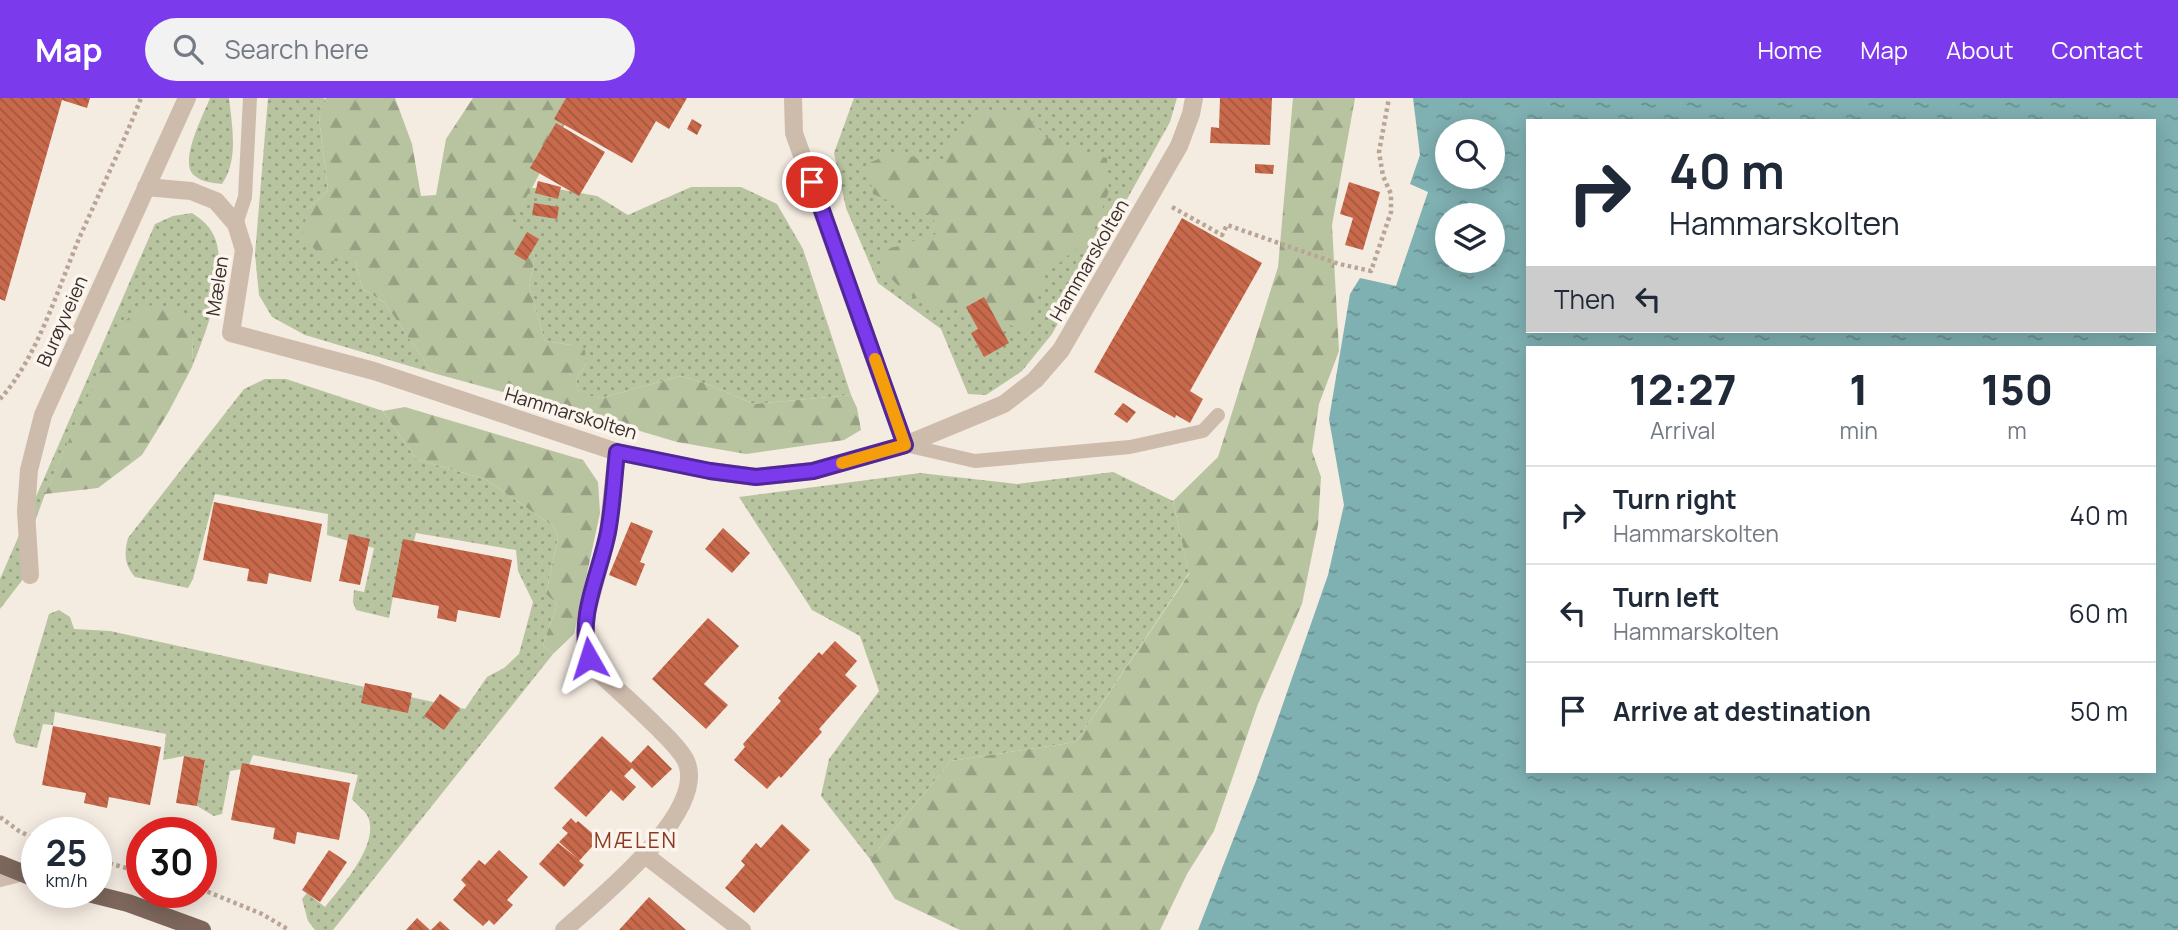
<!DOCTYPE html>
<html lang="en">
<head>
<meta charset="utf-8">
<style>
  :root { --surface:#fff; --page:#f2f2f3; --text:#1f2937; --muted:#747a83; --line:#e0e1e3; --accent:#7c3aed }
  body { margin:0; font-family:Manrope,sans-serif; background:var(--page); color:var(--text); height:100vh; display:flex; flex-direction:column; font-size:26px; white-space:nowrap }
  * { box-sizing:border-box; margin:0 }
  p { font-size:23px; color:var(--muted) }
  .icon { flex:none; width:38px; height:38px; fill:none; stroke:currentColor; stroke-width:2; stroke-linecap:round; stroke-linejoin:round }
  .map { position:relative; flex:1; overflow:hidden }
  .panel { position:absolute; left:1526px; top:248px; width:630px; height:427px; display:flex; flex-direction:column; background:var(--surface); border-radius:0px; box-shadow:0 4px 18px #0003 }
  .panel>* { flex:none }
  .guide { position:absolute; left:1526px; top:21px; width:630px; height:214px; border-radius:0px; box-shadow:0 4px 18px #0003; background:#fff; color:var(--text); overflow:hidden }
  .tools { position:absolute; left:1435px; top:21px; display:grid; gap:14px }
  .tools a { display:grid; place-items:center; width:70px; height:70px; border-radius:50%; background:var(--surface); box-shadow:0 4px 18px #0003; font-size:35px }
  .speed { position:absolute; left:21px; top:719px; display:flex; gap:14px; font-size:35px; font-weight:700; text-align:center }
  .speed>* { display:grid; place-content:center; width:91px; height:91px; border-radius:50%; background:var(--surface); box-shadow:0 4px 18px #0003; line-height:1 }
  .speed small { font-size:18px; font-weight:400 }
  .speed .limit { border:10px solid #d22; background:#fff; color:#111 }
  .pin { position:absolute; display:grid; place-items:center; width:60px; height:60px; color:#fff; margin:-30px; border:4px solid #fff; border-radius:50%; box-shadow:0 2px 7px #0007 }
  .me { position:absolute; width:77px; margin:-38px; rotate:354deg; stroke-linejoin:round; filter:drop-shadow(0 0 5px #0008) }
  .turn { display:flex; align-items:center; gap:24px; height:147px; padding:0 28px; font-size:32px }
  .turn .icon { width:91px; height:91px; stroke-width:2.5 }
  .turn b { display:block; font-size:49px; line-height:60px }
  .then { display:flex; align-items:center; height:66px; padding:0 28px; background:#0003; gap:14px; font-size:26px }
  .eta { display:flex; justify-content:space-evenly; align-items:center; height:119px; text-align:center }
  .eta b { font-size:42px; font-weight:800; line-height:49px }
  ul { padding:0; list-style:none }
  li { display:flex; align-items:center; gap:21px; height:98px; padding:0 28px; border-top:2px solid var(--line) }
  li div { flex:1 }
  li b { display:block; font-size:26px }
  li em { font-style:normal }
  header { display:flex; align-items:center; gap:42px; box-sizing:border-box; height:98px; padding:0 35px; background:var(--accent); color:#fff }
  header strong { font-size:33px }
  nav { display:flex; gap:38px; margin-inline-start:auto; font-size:24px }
  .search { width:490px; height:63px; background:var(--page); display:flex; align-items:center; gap:18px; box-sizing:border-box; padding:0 24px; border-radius:38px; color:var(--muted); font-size:26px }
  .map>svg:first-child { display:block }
  .grass { fill:url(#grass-dots) }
  .forest { fill:url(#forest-firs) }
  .water { fill:url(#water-ripples); fill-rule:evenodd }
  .building { fill:url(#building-back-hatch) }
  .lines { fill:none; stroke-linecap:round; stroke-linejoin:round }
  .path { stroke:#b9a596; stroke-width:4.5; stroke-dasharray:3.5 3.5; stroke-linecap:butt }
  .service { stroke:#cdbbac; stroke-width:14 }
  .minor { stroke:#cdbbac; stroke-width:18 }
  .primary { stroke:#7d675c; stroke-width:18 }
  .route-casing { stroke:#51269a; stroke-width:18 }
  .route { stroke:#7c3aed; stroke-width:12 }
  .slow { stroke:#f59e0b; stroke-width:12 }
  .labels { text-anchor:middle; stroke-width:7; stroke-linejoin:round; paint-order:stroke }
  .street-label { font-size:19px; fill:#3b302b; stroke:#fbf5ee }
  .neighbourhood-label { font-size:21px; letter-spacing:2px; fill:#8c3b22; stroke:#fbf5ee }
</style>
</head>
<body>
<header>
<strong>Map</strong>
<div class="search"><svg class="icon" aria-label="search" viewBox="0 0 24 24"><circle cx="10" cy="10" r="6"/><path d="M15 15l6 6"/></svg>Search here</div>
<nav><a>Home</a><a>Map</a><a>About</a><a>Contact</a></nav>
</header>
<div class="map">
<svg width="2178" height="832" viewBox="0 0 2178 832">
  <defs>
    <pattern id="grass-dots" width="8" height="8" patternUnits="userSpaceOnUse" patternTransform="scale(1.75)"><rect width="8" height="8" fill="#b8c4a0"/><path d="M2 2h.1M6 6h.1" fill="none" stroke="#97a083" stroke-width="1.8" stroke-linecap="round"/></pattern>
    <pattern id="forest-firs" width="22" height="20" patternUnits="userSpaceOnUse" patternTransform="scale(1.75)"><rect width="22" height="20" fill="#b8c4a0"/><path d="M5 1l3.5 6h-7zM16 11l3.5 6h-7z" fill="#97a083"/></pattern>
    <pattern id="water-ripples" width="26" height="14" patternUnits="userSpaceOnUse" patternTransform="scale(1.75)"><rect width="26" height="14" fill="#7fb0b2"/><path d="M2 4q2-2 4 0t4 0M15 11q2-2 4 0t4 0" fill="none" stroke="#699091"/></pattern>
    <pattern id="building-back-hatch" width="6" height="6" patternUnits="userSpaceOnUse" patternTransform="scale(1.75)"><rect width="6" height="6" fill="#c8694b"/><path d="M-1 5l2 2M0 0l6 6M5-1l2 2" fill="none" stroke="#a4573f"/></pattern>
  </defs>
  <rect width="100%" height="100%" fill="#f4ebe1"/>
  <!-- grass -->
  <path class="grass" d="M 210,0 L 229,0 C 232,28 239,61 222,86 C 213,85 202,84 195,78 C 177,66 204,16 210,0 Z
    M 268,0 L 323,0 L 326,2 L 319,20 L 328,92 L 308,111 L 325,163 L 355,163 L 363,191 L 384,204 L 433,275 L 305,237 L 272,219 L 259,197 L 255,156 Z
    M 854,0 L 1177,0 L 1170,24 L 1052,236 L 1022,273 L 986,297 L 968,296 L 941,231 L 878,185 L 846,110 L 834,55 Z
    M 691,89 L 741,89 L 777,106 L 803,151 L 851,297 L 754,306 L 710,287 L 681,278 L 601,300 L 579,296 L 576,281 L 586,266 L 571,247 L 545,243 L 529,189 L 535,158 L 511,123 L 532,90 L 552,90 L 597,98 L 628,117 Z
    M 192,115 C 203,122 212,130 216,143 C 227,180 206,235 192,269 L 193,238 L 119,230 L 45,396 L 25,451 L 27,476 L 0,511 L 0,481 L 155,126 L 173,118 Z
    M 265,281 L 286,281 L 383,313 L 416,361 L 485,381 L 553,428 L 558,439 L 546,496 L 557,506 L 543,547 L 553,556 L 333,832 L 315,832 L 308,823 L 302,801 L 307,795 L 325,809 C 341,789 382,744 367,717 C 363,711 356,706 352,701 L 358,677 L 253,657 L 248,670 L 230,673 L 222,716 L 214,718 L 197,708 L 205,662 L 184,658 L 163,662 L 166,636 L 55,614 L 53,627 L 43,626 L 37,650 L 16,645 L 13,637 L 49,516 L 59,512 L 70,519 L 74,531 L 110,533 L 465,611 L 487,579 L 504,570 L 519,556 L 533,504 L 518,473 L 516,452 L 416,435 L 412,452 L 402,451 L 389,520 L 356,512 L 353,504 L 354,492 L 364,494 L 374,450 L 327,437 L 328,416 L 215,396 L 193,481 L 188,490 L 135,479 C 124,466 124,456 128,440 L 244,291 Z
    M 1113,374 L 1173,403 L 1189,475 L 1076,644 L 951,663 L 870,761 L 821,698 L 829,661 L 879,593 L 860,538 L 812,512 L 739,399 L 920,375 L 1017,386 Z"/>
  <!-- forest -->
  <path class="forest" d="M 326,0 L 395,0 L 412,46 L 421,98 L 436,97 L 446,41 L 473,0 L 578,0 L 532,90 L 512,123 L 535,158 L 529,189 L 545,243 L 571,247 L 585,252 L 586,266 L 576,281 L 579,295 L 601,300 L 681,278 L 710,287 L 754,306 L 851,297 L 857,310 L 861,332 L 844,342 L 746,356 L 677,344 L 569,312 L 433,275 L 384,204 L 363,191 L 355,163 L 325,163 L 302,137 L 308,111 L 328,92 L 319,20 Z
    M 1293,0 L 1355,0 L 1332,127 L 1339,253 L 1319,306 L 1312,353 L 1321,379 L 1318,427 L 1302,506 L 1258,606 L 1214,733 L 1187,776 L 1160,832 L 960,832 L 895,801 L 870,761 L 951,663 L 1076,644 L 1189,476 L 1173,403 L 1218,359 L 1278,169 Z
    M 979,11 L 1025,14 L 1046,39 L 1082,54 L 1107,60 L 1109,93 L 1092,137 L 1045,177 L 1034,213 L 1025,235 L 988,215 L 935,210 L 906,195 L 881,171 L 882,153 L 939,135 L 931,116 L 912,113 L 873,96 L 867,66 L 894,54 L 941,67 L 953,38 Z
    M 142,207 L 167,208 L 185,215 L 193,238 L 192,269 L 169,313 L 142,357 L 98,390 L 45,396 L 118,230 Z
    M 405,309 L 583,362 L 598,384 L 600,415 L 574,536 L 553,556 L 543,547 L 557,506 L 546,496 L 558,439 L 553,428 L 485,381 L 416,361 L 383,313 Z"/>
  <!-- water -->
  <path class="water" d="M 1413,0 L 2178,0 L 2178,832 L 1198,832 L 1256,683 L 1328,477 L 1344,407 L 1329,321 L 1350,196 L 1360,180 L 1396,188 L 1428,94 L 1410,86 L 1420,57 ZM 1528,23 L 2154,23 L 2154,233 L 1528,233 ZM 1447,33 L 1493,33 L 1493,79 L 1447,79 ZM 1447,117 L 1493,117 L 1493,163 L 1447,163 ZM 1528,250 L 2154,250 L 2154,674 L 1528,674 Z"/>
  <!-- building -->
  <path class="building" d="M 0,0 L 90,0 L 87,10 L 62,2 L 5,203 L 0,201 Z
    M 566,0 L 687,0 L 669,31 L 656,23 L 632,65 L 554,21 Z
    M 1220,0 L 1272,0 L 1270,47 L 1210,45 L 1211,29 L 1219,30 Z
    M 692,21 L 702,27 L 697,37 L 687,31 Z
    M 556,25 L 605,54 L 579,98 L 530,70 Z
    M 1255,66 L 1274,67 L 1273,76 L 1255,75 Z
    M 538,83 L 561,89 L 558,101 L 535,95 Z
    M 1349,84 L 1380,94 L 1363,152 L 1345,147 L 1353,120 L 1340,116 Z
    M 534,105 L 559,109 L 557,121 L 532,117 Z
    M 1182,120 L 1262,165 L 1190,293 L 1203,301 L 1190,325 L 1176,317 L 1175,320 L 1094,274 Z
    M 527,134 L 539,141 L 526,163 L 514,156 Z
    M 984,199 L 1009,245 L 984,259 L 971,235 L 978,231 L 966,209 Z
    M 1123,305 L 1136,314 L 1127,325 L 1114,316 Z
    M 214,404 L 322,426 L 311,484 L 269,475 L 267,486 L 247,483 L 249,471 L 203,462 Z
    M 631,424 L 653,433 L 640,464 L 645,466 L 636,488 L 609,477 Z
    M 723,430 L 750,455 L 732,475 L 705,451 Z
    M 349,436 L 370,441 L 360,487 L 339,483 Z
    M 403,441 L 512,462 L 500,520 L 458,512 L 456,524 L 437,520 L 439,508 L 392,499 Z
    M 708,520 L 739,548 L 704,586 L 728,607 L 706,631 L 652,581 Z
    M 835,543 L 857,563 L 845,577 L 857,588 L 819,631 L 822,634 L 781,680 L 779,678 L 767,691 L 734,662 L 745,649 L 743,646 L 781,603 L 778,600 L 819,554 L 822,557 Z
    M 365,585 L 412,595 L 408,615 L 361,605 Z
    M 440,596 L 460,610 L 444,632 L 424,618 Z
    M 53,628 L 161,649 L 150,707 L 109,699 L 107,710 L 84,705 L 86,695 L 42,687 Z
    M 602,638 L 631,665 L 648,647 L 672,671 L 652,690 L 632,670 L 624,678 L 636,689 L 623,703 L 611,692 L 586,719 L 554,690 Z
    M 184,658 L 205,662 L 197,708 L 176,705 Z
    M 242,665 L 350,685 L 339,742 L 297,734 L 295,746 L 273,741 L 275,730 L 231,722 Z
    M 571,720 L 576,725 L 578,723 L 599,741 L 579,763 L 584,767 L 564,789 L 539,766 L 558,745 L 577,760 L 559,744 L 568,735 L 562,730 Z
    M 782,726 L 810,752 L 754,815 L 725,790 L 745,767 L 741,763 L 756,745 L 761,750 Z
    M 329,752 L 347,764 L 320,804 L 302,792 Z
    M 499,752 L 528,779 L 507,802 L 513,807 L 494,827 L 489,822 L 483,828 L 453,802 L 466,787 L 461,782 L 479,762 L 485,767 Z
    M 649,799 L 686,832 L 619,832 Z
    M 417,820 L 430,832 L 406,832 Z
    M 440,823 L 450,832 L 431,832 Z"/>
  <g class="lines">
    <!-- path -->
    <path class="path" d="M 1172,109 L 1222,137 L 1227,127 L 1339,166 L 1371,173 L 1391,114 L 1391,96 L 1383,78 L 1379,54 L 1389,0
      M 0,301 C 36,262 58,191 78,143 C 99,95 122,49 141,0
      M 0,719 L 19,733 L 37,742
      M 96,762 L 142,774
      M 201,791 L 262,816 L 289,832"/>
    <!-- service -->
    <path class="service" d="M 236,126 L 245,99 L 250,0
      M 905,347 L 975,363 L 1130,349 L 1203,333 L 1218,317"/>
    <!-- minor -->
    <path class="minor" d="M 793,0 L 794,35 L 905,347
      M 146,89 L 191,93 L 216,103 L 236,126 L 244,152 L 231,235 L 374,273 L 617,354 L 710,373 L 756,379 L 813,373 L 905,347 L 1004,306 L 1035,282 L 1061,252 L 1179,48 L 1191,16 L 1194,0
      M 30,477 L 26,413 L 29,372 L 43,317 L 187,0
      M 645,757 L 742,832
      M 0,780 L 19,775
      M 564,832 C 597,802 712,712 685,661 C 678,649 667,639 657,629 C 638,610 618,592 598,574 L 589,560 L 585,544 L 586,518 L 608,435 L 617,354"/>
    <!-- primary -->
    <path class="primary" d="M 0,766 L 37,781
      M 84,794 L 128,805 L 202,832"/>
  </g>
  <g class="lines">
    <defs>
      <path id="route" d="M 589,560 C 577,517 600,476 608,434 C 613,408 614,380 617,354 L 710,373 L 756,379 L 813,373 L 905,347 L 812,84"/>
    </defs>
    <!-- route casing -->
    <use href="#route" class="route-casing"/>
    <!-- route -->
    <use href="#route" class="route"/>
    <!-- slow -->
    <path class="slow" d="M 842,365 L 905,347 L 875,261"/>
  </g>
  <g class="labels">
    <!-- street labels -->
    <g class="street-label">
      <text transform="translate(1089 162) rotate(-60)" y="7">Hammarskolten</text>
      <text transform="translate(217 188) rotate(-81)" y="7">Mælen</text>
      <text transform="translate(62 223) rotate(-66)" y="7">Burøyveien</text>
      <text transform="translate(571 315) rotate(17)" y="7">Hammarskolten</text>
    </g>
    <!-- neighbourhood labels -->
    <g class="neighbourhood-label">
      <text x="636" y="750">MÆLEN</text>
    </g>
  </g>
</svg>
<div class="tools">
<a><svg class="icon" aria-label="search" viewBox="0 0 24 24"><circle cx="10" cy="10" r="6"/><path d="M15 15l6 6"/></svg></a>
<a><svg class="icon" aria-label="layers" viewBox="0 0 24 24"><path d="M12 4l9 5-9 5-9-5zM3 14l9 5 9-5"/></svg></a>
</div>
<div class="speed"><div>25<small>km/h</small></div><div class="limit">30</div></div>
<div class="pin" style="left:812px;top:84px;background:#d93025"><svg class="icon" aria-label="arrive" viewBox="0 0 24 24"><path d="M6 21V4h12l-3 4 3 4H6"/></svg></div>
<svg class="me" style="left:589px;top:560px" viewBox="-20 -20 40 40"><path d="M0-17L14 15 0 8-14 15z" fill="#7c3aed" stroke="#fff" stroke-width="4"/></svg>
<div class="guide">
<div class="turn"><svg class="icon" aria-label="right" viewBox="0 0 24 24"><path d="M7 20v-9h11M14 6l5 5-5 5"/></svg><div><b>40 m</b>Hammarskolten</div></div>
<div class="then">Then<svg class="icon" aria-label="left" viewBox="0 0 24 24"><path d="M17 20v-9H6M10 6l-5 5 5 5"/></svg></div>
</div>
<section class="panel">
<div class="eta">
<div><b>12:27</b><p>Arrival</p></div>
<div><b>1</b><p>min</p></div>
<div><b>150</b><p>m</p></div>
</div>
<ul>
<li><svg class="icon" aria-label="right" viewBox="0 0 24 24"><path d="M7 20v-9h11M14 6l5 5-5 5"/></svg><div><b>Turn right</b><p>Hammarskolten</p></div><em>40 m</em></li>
<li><svg class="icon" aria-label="left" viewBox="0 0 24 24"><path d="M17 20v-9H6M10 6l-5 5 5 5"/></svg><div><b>Turn left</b><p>Hammarskolten</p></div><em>60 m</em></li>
<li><svg class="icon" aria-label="arrive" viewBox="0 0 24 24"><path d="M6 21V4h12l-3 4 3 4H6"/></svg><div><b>Arrive at destination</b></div><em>50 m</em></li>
</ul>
</section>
</div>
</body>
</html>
